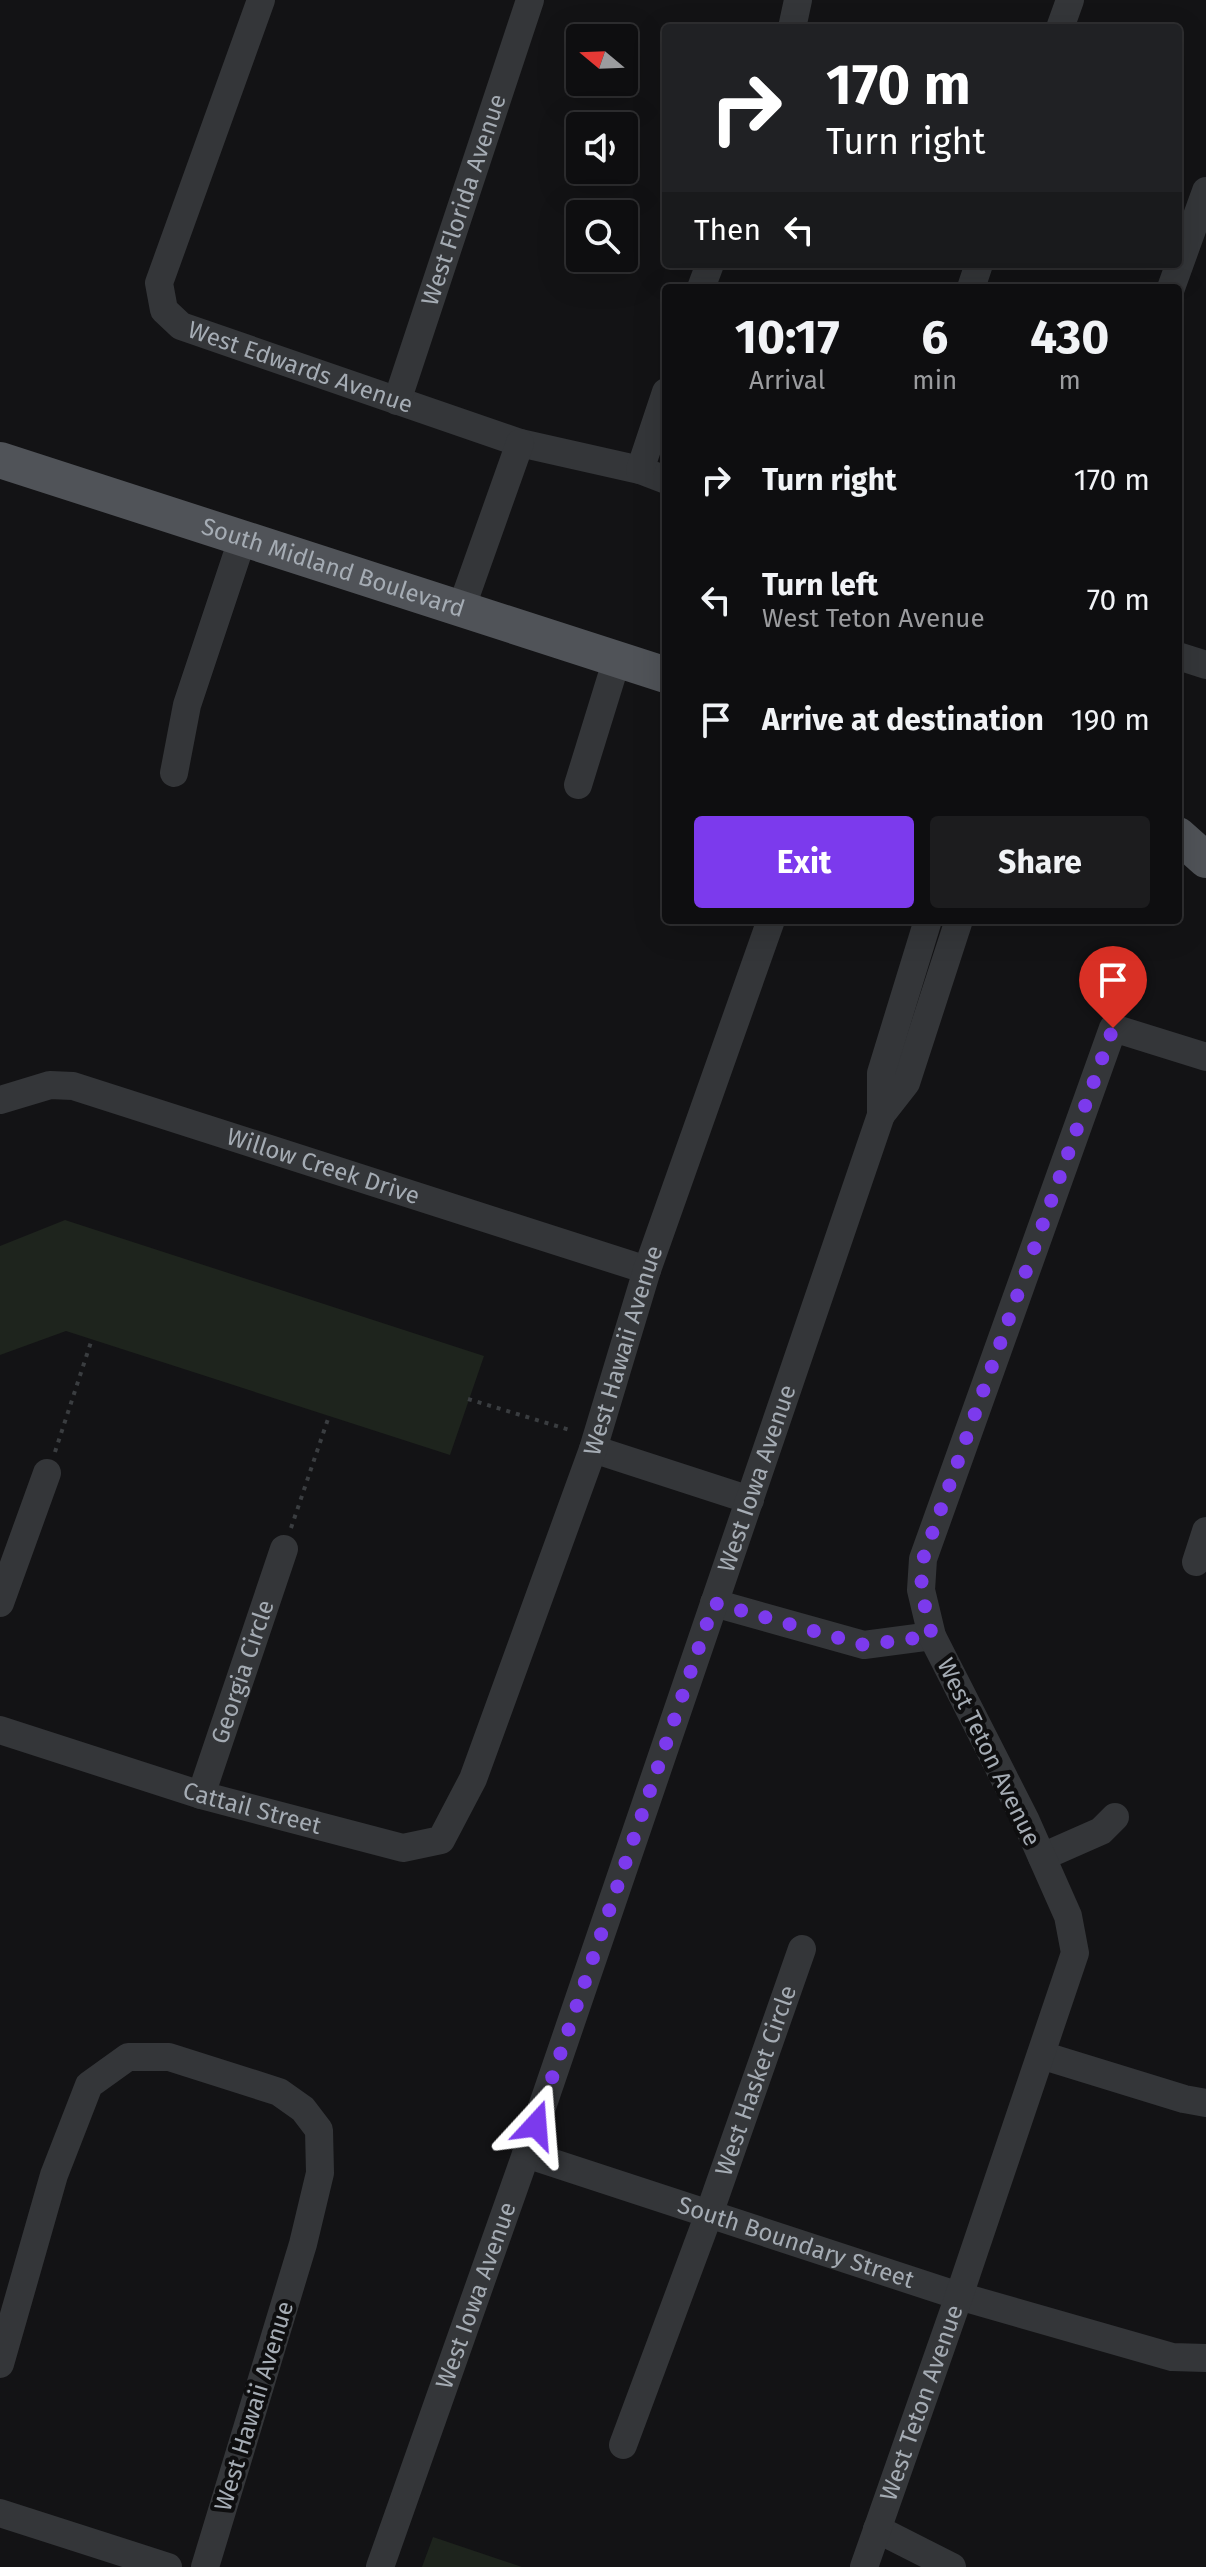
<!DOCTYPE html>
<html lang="en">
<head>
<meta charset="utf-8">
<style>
  :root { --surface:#0e0e10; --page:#1c1c1e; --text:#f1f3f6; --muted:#9b9c9f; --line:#2e2e30; --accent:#7c3aed }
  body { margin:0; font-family:"Fira Sans",sans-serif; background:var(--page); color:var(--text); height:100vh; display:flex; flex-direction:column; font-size:30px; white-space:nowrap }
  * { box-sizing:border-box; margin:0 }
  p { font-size:26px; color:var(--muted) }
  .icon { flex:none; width:44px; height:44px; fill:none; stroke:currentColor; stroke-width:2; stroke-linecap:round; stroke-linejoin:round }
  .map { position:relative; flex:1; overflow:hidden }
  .sheet { position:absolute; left:662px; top:284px; width:520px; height:640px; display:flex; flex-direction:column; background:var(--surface); border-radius:8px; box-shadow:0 8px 32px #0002,0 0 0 2px var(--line) }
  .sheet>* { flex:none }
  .hud { position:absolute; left:662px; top:24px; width:520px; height:244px; border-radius:8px; box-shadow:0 8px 32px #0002,0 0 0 2px var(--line); background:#202124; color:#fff; overflow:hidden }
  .needle { width:52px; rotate:289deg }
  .buttons { position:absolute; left:566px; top:24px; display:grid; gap:16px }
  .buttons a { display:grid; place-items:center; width:72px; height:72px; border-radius:8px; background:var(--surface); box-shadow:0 8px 32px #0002,0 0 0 2px var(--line); font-size:40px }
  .pin { position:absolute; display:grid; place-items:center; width:68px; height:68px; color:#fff; margin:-82px -34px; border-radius:50% 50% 50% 0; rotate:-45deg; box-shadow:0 0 8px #0007 }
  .pin .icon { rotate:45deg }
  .me { position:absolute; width:88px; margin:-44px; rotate:19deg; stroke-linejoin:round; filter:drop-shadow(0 0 6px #0008) }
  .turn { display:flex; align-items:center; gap:28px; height:168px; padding:0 32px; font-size:36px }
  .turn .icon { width:104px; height:104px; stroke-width:2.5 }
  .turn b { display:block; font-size:56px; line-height:68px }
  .then { display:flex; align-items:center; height:76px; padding:0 32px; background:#0003; gap:16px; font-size:30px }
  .eta { display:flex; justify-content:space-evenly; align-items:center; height:136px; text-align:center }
  .eta b { font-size:48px; font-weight:700; line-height:56px }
  .primary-button { display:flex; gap:16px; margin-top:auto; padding:16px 32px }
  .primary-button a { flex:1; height:92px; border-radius:8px; background:var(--accent); color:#fff; font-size:32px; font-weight:700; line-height:92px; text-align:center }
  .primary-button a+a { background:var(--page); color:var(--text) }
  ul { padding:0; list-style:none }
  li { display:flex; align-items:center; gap:24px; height:120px; padding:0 32px }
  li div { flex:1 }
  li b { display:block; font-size:30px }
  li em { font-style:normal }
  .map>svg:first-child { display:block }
  .green { fill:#1e241d }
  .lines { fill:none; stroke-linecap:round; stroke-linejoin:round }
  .path { stroke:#3a3d40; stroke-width:4; stroke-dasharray:4 6; stroke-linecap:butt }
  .minor { stroke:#343639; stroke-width:28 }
  .major { stroke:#505358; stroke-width:36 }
  .route { stroke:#7c3aed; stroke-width:14; stroke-dasharray:0 25.2 }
  .labels { text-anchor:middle; stroke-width:8; stroke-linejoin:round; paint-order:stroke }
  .street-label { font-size:24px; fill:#a5acb4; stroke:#0e0e0f }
</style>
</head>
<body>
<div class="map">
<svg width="1206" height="2567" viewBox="0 0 1206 2567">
  <rect width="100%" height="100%" fill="#131315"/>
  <!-- green -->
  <path class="green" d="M 65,1220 L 484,1356 L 450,1455 L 66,1331 L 0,1355 L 0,1246 Z
    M 433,2537 L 522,2567 L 422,2567 Z"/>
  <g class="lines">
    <!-- path -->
    <path class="path" d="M 468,1399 L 573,1431
      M 55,1452 L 92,1339
      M 291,1528 L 329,1416"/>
    <!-- minor -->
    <g class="minor">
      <path id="s1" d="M 261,0 L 159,283 L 164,310 L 181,326 L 520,443 L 640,470 L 666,480"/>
      <path d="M 792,28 L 798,0"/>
      <path d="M 1060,28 L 1070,0"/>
      <path d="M 701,288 L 710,264"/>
      <path d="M 971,288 L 979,264"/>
      <path d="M 1171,288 L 1206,191"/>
      <path id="s2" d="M 397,401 L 530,0"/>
      <path d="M 640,470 L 666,392"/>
      <path d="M 461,609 L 520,443"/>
      <path d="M 1178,656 L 1206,665"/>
      <path d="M 174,773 L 187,705 L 242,540"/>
      <path d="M 578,785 L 617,659"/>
      <path id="s3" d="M 0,1100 L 50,1085 L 73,1086 L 647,1270"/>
      <path d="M 881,1115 L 906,1083 L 959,920"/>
      <path d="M 593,1449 L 750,1500"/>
      <path d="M 1196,1562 L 1206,1531"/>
      <path d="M 0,1603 L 47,1473"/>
      <path d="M 714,1603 L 864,1645 L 932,1636"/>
      <path id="s4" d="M 0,1730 L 201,1795 L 403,1848 L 441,1840 L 473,1779 L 593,1449 L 647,1270 L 771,920"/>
      <path id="s5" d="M 201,1795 L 284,1549"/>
      <path d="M 1042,1857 L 1101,1831 L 1115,1817"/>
      <path d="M 1041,2055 L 1184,2099 L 1206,2103"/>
      <path id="s6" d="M 526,2154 L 959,2296 L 1172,2357 L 1206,2358"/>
      <path d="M 0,2364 L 54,2175 L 89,2085 L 128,2057 L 169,2057 L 279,2092 L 303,2109 L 319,2130 L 320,2173 L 303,2244 L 205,2567"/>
      <path id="s7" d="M 623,2445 L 709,2214 L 802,1949"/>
      <path d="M 0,2513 L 168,2567"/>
      <path d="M 877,2529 L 952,2567"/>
      <path id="s8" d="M 380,2567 L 526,2154 L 881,1115 L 881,1073 L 928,920"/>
      <path id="s9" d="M 864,2567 L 959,2296 L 1075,1953 L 1068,1916 L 1025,1819 L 932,1636 L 921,1590 L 923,1559 L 1113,1028 L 1206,1057"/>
    </g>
    <!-- major -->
    <g class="major">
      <path id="s10" d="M 0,460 L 666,675"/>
      <path d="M 1178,835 L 1206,860"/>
    </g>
  </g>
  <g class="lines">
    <!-- route -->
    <path class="route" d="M 536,2125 L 714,1603 L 864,1645 L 932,1636 L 921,1590 L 923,1559 L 1113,1028"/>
  </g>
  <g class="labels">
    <!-- street labels -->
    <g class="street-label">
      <text dy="8" stroke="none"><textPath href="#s2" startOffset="212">West Florida Avenue</textPath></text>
      <text dy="8" stroke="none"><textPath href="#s1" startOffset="478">West Edwards Avenue</textPath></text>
      <text dy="8" stroke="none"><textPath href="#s10" startOffset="350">South Midland Boulevard</textPath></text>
      <text dy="8" stroke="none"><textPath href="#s3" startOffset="338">Willow Creek Drive</textPath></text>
      <text dy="8" stroke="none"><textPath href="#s4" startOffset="982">West Hawaii Avenue</textPath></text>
      <text dy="8" stroke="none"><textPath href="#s8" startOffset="1152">West Iowa Avenue</textPath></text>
      <text dy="8" stroke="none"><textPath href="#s5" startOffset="130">Georgia Circle</textPath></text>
      <text transform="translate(989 1752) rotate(64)" y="8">West Teton Avenue</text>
      <text dy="8" stroke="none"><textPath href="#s4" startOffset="264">Cattail Street</textPath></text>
      <text dy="8" stroke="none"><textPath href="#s7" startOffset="388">West Hasket Circle</textPath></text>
      <text dy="8" stroke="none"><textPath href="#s6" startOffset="284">South Boundary Street</textPath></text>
      <text dy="8" stroke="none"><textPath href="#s8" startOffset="288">West Iowa Avenue</textPath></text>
      <text dy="8" stroke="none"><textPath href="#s9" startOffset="174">West Teton Avenue</textPath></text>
      <text transform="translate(254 2406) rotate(-73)" y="8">West Hawaii Avenue</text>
    </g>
  </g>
</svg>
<div class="buttons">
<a><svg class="needle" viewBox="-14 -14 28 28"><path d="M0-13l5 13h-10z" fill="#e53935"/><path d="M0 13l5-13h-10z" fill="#9b9c9f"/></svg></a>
<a><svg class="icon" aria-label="sound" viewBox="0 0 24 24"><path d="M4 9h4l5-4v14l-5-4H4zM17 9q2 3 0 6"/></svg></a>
<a><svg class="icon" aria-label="search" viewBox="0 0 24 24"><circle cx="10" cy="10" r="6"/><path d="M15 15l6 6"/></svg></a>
</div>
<div class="pin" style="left:1113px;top:1028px;background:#d93025"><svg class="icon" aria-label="arrive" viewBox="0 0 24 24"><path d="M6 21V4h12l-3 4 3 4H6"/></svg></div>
<svg class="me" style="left:536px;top:2125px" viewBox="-20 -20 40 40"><path d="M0-17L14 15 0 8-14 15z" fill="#7c3aed" stroke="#fff" stroke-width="4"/></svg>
<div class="hud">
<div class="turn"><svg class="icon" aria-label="right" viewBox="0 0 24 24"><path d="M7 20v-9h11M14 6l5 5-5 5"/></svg><div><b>170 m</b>Turn right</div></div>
<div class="then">Then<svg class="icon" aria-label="left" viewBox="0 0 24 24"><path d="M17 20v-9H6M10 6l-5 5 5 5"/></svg></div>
</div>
<section class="sheet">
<div class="eta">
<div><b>10:17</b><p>Arrival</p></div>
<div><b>6</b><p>min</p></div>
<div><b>430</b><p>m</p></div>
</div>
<ul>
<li><svg class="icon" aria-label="right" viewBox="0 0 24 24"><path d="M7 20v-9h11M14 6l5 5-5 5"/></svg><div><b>Turn right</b></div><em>170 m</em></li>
<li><svg class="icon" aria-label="left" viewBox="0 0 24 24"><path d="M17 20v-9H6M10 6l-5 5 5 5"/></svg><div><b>Turn left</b><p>West Teton Avenue</p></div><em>70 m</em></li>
<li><svg class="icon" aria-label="arrive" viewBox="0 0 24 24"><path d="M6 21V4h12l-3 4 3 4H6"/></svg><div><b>Arrive at destination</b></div><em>190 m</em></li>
</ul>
<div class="primary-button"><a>Exit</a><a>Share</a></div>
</section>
</div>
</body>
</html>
